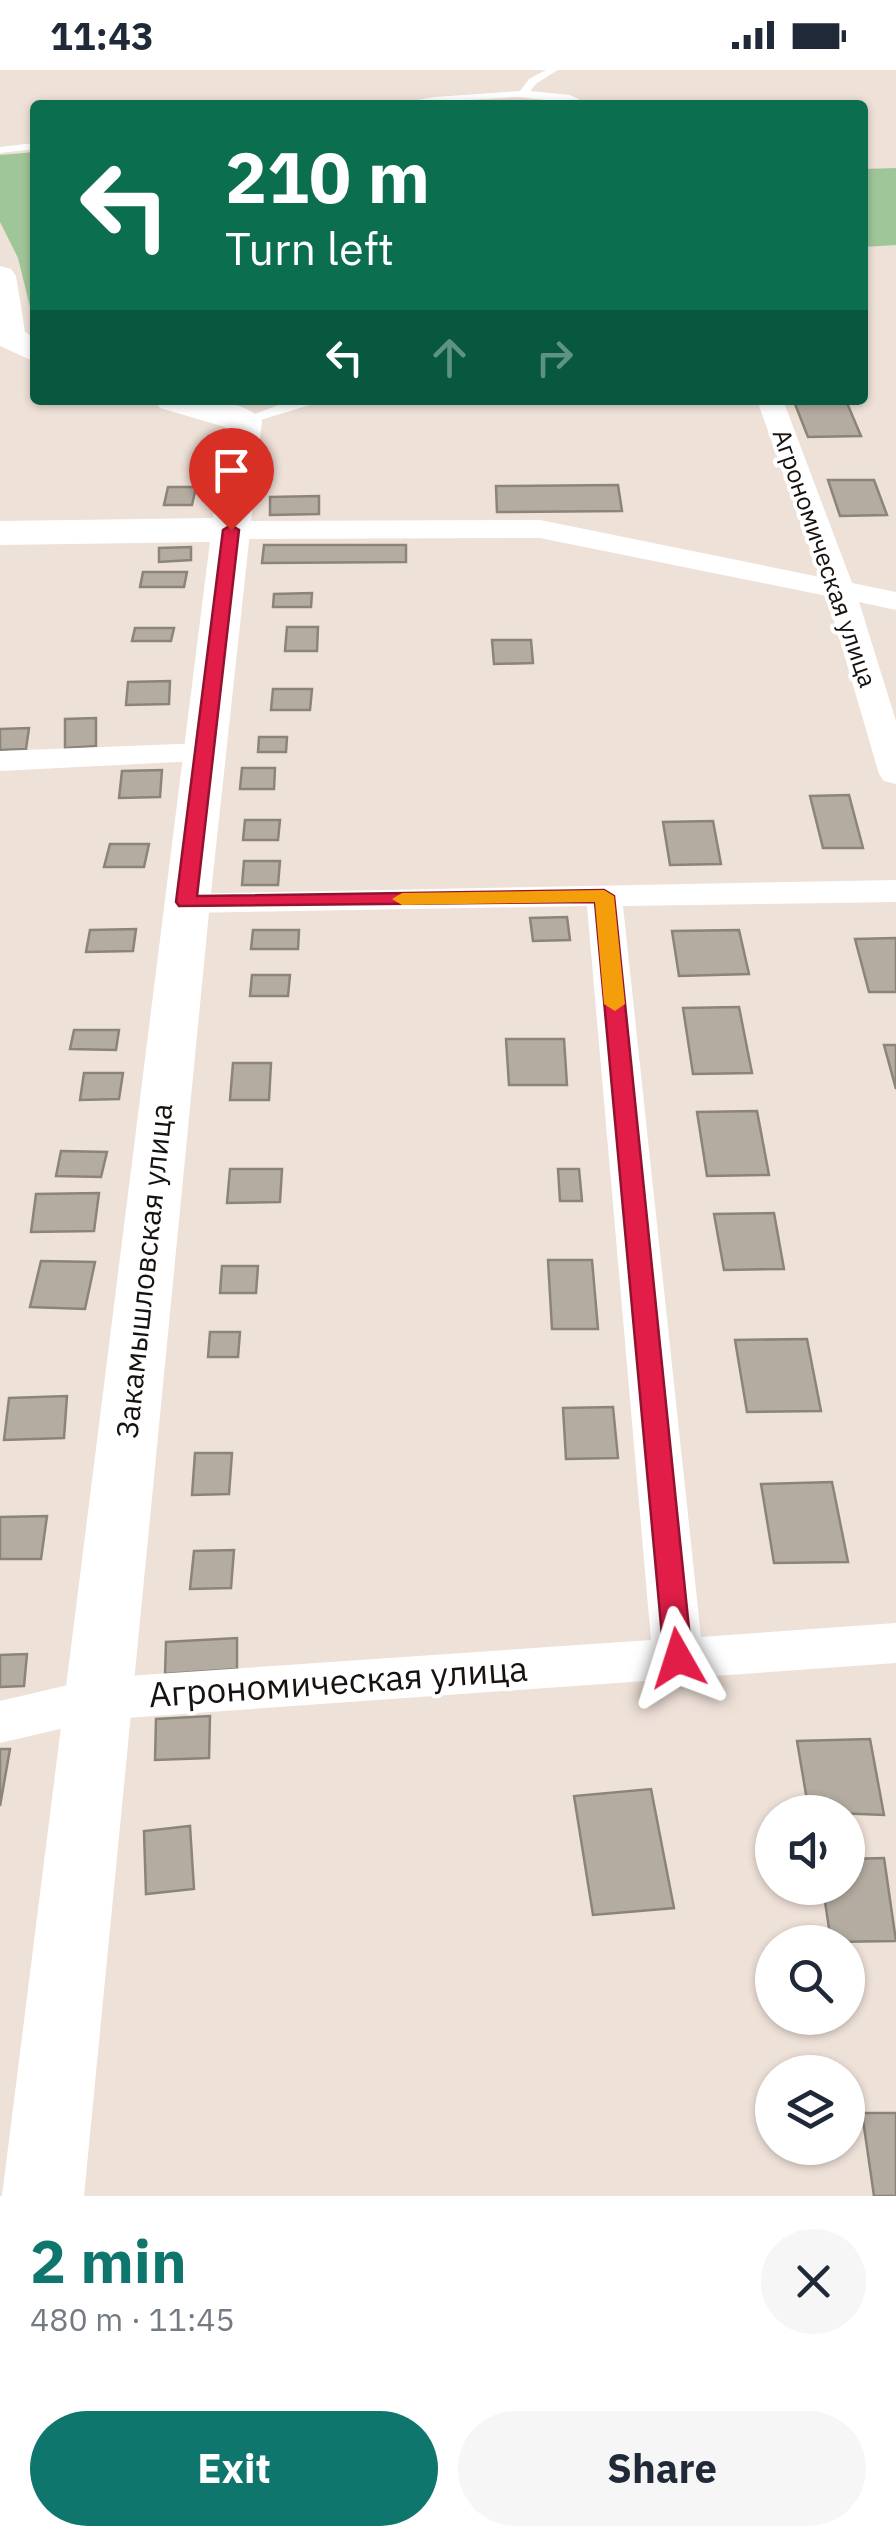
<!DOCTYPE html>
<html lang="en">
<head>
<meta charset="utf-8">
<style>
  :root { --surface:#fff; --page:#f6f6f7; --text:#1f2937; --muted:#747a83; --accent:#0f766e }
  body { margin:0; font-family:"IBM Plex Sans",sans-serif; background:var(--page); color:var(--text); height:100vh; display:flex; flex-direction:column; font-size:38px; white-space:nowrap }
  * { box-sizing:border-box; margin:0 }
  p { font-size:32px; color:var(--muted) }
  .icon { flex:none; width:55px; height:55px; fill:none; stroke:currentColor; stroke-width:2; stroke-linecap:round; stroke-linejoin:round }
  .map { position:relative; height:2126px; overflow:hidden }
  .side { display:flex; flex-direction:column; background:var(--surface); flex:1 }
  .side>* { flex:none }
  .guide { position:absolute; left:30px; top:30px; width:838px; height:305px; border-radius:10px; box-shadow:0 2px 8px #0004; background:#0b6e4f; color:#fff; overflow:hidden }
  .buttons { position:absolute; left:755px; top:1725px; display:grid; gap:20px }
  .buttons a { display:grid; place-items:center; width:110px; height:110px; border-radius:50%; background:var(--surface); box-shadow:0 2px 8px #0004; font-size:50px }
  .pin { position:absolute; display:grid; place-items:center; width:85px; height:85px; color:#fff; margin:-102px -42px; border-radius:50% 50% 50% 0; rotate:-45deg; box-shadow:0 0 10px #0007 }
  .pin .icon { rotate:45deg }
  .me { position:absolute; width:110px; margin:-55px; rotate:354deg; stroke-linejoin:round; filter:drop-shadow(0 0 8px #0008) }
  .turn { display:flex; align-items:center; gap:35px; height:210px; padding:0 30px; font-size:45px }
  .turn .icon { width:130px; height:130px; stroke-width:2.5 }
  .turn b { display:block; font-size:70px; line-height:85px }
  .lanes { display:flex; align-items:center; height:95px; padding:0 30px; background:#0003; justify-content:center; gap:50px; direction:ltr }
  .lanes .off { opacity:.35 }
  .round { display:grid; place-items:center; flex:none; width:105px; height:105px; border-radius:52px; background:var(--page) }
  .overview { display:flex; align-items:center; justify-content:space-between; height:170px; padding:0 30px }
  h1 { font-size:60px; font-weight:800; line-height:75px; color:var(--accent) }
  .primary-button { display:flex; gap:20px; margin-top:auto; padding:20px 30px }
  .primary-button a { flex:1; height:115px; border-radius:60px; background:var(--accent); color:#fff; font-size:40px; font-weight:800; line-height:115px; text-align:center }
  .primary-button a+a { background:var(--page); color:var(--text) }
  .status { display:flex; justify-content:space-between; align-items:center; height:70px; padding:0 50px; background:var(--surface); direction:ltr }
  .status svg { height:28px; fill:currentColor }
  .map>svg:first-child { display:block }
  .green { fill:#9fc698 }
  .building { fill:#b4aca1; stroke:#8b8479; stroke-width:2.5 }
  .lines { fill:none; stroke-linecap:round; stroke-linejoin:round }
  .lane { fill:#fff; fill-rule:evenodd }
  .street { fill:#fff; fill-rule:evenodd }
  .secondary { fill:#fff; fill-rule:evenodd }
  .route { fill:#e11d48; stroke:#92132f; stroke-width:2.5 }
  .slow { fill:#f59e0b }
  .labels { text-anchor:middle; stroke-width:8; stroke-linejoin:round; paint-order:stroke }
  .far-street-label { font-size:25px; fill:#17120f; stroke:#fff }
  .street-label { font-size:30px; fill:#17120f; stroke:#fff }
  .near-street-label { font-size:35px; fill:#17120f; stroke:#fff }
</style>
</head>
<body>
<div class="status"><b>11:43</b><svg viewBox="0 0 49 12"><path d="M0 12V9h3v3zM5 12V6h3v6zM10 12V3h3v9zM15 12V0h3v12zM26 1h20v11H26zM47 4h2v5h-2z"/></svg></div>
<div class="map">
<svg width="896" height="2126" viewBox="0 0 896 2126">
  <rect width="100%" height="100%" fill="#eee1d8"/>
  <!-- green -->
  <path class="green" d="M 35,82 L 35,257 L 18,188 L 0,152 L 0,85 Z
    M 896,98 L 896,175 L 863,177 L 863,99 Z"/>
  <!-- building -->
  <path class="building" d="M 847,333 L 861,366 L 808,367 L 795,334 Z
    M 828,410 L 874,410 L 887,445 L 840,446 Z
    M 618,415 L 622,441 L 497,442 L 496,416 Z
    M 168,417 L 196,417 L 192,435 L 164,435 Z
    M 319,426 L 319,444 L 270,445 L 270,427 Z
    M 264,475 L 406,475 L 406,492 L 262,493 Z
    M 191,477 L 191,490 L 159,492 L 159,478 Z
    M 143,502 L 187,502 L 184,517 L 140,517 Z
    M 312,523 L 311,537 L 273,537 L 274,524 Z
    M 287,557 L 318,557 L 317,581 L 285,581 Z
    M 135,558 L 174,558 L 171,571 L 132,571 Z
    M 492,570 L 531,570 L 533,593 L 494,594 Z
    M 170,611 L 169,634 L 126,635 L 128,612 Z
    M 273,619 L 312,619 L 310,640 L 271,640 Z
    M 96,648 L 96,676 L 65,678 L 65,649 Z
    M 29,658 L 26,679 L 0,680 L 0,659 Z
    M 259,667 L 287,667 L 286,682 L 258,682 Z
    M 242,698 L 275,698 L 274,719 L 240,719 Z
    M 162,700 L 160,727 L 119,728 L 122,701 Z
    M 849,725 L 863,778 L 823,778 L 810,726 Z
    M 245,750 L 280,750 L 278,770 L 243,770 Z
    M 713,751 L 721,794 L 670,795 L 663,752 Z
    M 110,774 L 149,774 L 144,797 L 104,797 Z
    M 244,791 L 280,791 L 278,815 L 242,815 Z
    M 567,847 L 570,870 L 533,871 L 530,848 Z
    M 136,859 L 133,881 L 86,882 L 90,860 Z
    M 253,860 L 299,860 L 298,879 L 251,879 Z
    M 739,860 L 749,904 L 679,906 L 672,861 Z
    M 896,868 L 896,922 L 869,922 L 855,869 Z
    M 252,905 L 290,905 L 288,926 L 250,926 Z
    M 739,937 L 752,1003 L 693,1004 L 683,938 Z
    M 74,960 L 119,960 L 116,980 L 70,979 Z
    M 506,969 L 564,969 L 567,1015 L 509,1015 Z
    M 884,975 L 896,975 L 896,1019 Z
    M 233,993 L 271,993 L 269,1030 L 230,1030 Z
    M 84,1003 L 123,1003 L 119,1029 L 80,1030 Z
    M 757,1041 L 769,1105 L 707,1106 L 697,1042 Z
    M 61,1081 L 107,1082 L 101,1107 L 56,1106 Z
    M 230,1099 L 282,1099 L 280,1132 L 227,1133 Z
    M 558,1099 L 579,1099 L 582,1131 L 560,1131 Z
    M 99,1123 L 94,1161 L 31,1162 L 36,1124 Z
    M 774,1143 L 784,1199 L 724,1200 L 714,1144 Z
    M 548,1190 L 592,1190 L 598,1259 L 552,1259 Z
    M 41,1191 L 95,1192 L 85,1239 L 30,1237 Z
    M 222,1196 L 258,1196 L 256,1223 L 220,1223 Z
    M 210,1262 L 240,1262 L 238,1287 L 208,1287 Z
    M 807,1269 L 821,1341 L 747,1342 L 735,1270 Z
    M 67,1326 L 64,1368 L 4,1370 L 9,1328 Z
    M 613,1337 L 618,1388 L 566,1389 L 563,1338 Z
    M 195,1383 L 232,1383 L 229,1424 L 192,1425 Z
    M 832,1412 L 848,1492 L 774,1493 L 761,1414 Z
    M 47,1446 L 41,1489 L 0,1489 L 0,1447 Z
    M 234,1480 L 231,1518 L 190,1519 L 194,1481 Z
    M 237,1568 L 237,1599 L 165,1604 L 166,1572 Z
    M 27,1584 L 24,1616 L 0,1617 L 0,1585 Z
    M 210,1646 L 209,1688 L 155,1690 L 156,1649 Z
    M 870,1669 L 884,1745 L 809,1742 L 797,1671 Z
    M 0,1679 L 10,1679 L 0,1736 Z
    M 651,1719 L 674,1838 L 593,1845 L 574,1726 Z
    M 190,1756 L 194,1819 L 146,1824 L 144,1761 Z
    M 884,1788 L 896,1871 L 831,1872 L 823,1818 L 848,1818 L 848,1789 Z
    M 862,2043 L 896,2043 L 896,2126 L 874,2126 Z"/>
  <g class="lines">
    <!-- lane -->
    <path class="lane" d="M 546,0 L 558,0 L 537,13 L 530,21 L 570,25 L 591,35 L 518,27 L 386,35 L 435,27 L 520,21 L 529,9 Z
      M 35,73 L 35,79 L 0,83 L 0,77 Z
      M 291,330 L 326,330 L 244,355 L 237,351 Z"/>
    <!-- street -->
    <path class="street" d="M 757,330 L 783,330 L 852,513 L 896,522 L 896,540 L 859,532 L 896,651 L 896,714 L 884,711 L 879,704 L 827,526 L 540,468 L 231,469 L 221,466 L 217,460 L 221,454 L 231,451 L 540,450 L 820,507 Z
      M 204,673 L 216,676 L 220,683 L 216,690 L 0,701 L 0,681 Z
      M 896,810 L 896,832 L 623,836 L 701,1567 L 896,1553 L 896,1593 L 98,1650 L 0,1673 L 0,1631 L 98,1608 L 651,1570 L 587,836 L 186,843 L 173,840 L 168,832 L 173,824 Z"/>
    <!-- secondary -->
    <path class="secondary" d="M 0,196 L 11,199 L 16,206 L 25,262 L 35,268 L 35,292 L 0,276 Z
      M 155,330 C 183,330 245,326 262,351 L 210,832 L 84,2126 L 2,2126 L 210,472 L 0,475 L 0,451 L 213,448 L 225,357 L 160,338 Z"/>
  </g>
  <!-- route -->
  <path class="route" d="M 231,455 L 239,460 L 197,826 L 604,820 L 614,826 L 692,1588 L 688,1596 L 678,1600 L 668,1596 L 664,1588 L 595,832 L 179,836 L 176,832 L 223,460 Z"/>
  <!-- slow -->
  <path class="slow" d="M 604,820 L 614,826 L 625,934 L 615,941 L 604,934 L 595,832 L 402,835 L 392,829 L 402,823 Z"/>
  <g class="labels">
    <!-- far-street labels -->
    <g class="far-street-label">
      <text transform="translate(825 488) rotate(71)" y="9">Агрономическая улица</text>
    </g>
    <!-- street labels -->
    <g class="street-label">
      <text transform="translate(145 1201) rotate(-84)" y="10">Закамышловская улица</text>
    </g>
    <!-- near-street labels -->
    <g class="near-street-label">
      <text transform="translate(338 1612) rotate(-4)" y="12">Агрономическая улица</text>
    </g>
  </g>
</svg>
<div class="buttons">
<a><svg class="icon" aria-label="sound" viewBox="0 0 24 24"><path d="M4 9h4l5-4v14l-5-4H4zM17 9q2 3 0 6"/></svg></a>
<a><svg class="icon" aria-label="search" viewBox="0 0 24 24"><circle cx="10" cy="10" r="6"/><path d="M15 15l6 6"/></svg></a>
<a><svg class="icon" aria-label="layers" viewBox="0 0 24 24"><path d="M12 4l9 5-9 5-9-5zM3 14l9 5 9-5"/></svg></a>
</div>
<div class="pin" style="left:231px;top:460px;background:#d93025"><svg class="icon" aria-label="arrive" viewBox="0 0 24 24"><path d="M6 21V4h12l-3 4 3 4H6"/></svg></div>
<svg class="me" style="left:678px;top:1588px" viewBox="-20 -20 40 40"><path d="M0-17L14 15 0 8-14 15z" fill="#e11d48" stroke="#fff" stroke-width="4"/></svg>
<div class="guide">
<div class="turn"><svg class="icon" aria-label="left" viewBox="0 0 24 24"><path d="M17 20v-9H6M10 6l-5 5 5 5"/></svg><div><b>210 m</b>Turn left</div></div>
<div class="lanes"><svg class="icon" aria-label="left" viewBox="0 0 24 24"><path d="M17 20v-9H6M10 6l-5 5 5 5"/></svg><svg class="icon off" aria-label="ahead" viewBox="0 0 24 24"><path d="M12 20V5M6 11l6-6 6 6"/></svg><svg class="icon off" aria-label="right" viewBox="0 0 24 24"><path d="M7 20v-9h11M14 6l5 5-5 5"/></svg></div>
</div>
</div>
<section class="side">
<div class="overview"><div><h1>2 min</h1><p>480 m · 11:45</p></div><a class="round"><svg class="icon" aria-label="close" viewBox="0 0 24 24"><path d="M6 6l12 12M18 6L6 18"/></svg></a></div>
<div class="primary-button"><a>Exit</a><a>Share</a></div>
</section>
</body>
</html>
